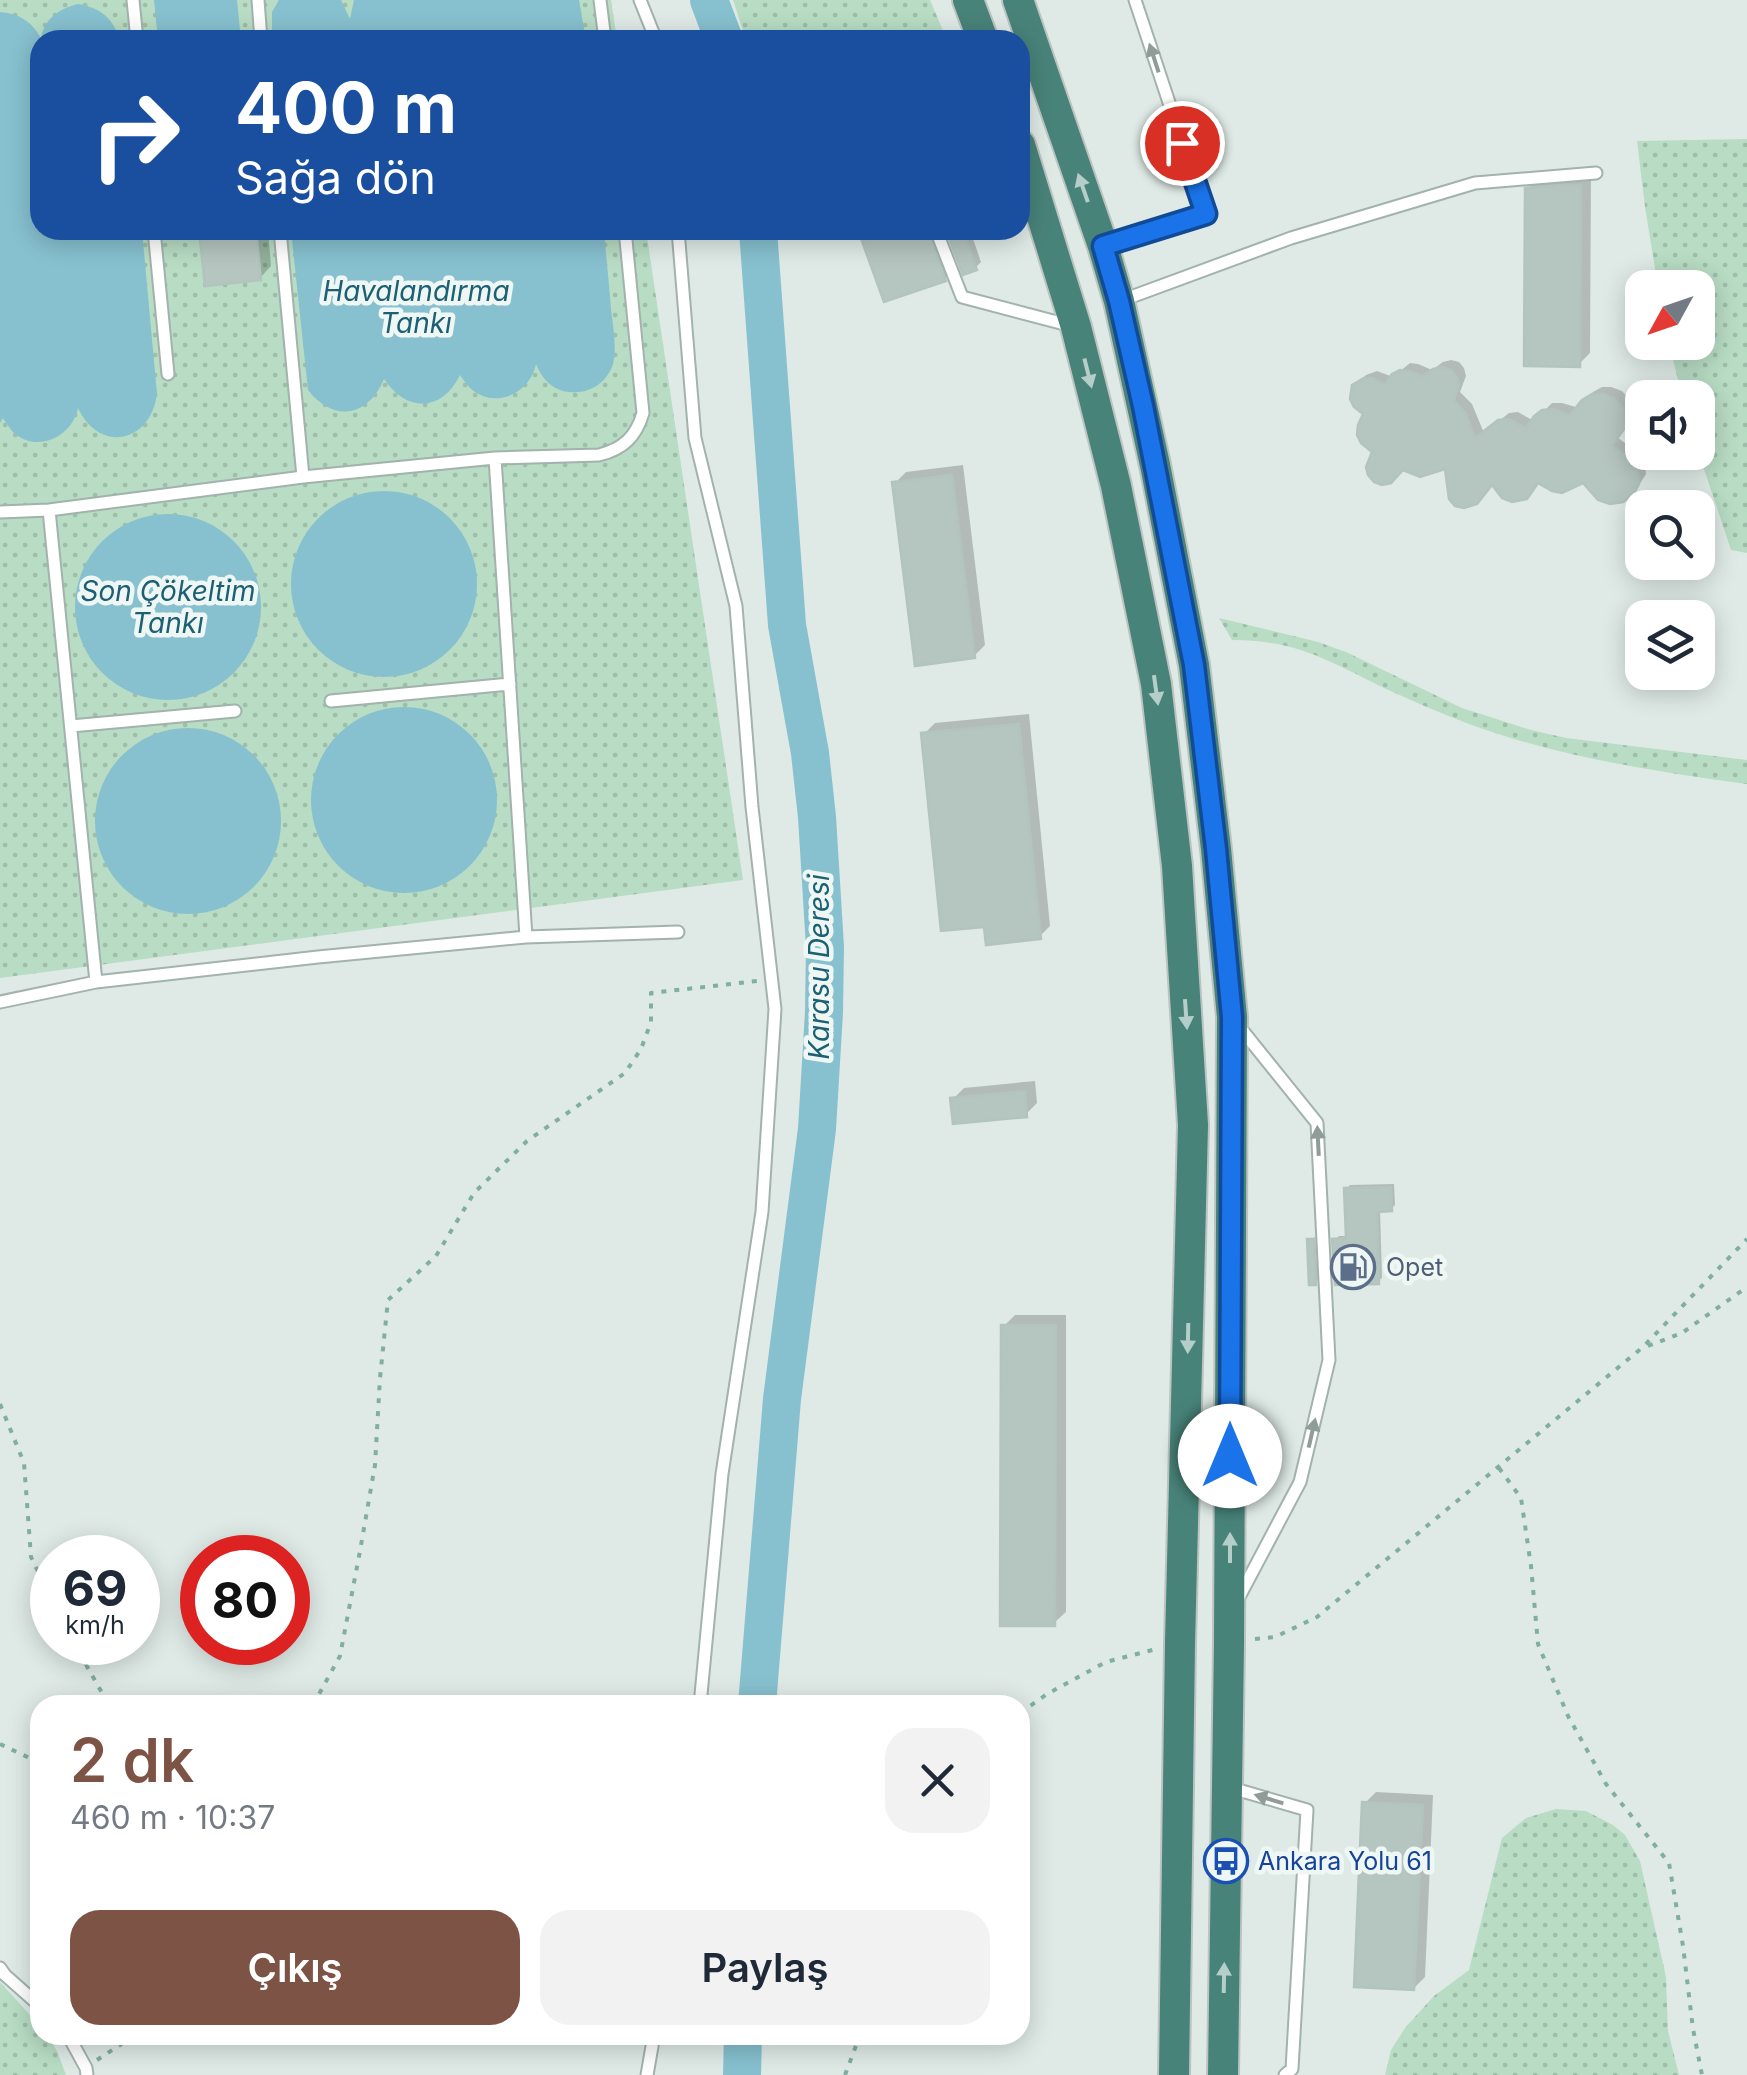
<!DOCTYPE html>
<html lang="tr">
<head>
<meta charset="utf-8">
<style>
  :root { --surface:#fff; --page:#f2f2f3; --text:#1f2937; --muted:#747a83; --accent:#7d5345 }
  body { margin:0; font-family:Inter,sans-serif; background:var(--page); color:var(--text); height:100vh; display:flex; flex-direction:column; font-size:38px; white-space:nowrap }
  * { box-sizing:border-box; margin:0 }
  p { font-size:32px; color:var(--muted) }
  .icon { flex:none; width:55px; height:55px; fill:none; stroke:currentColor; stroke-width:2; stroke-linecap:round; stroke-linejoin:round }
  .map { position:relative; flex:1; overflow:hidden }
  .panel { position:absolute; left:30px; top:1695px; width:1000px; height:350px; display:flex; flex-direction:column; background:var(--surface); border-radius:30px; box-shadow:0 5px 25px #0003 }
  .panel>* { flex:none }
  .guide { position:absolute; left:30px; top:30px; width:1000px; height:210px; border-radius:30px; box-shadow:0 5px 25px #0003; background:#1a4fa0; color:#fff; overflow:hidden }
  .needle { width:65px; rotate:230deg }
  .fabs { position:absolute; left:1625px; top:270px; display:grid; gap:20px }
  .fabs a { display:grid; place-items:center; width:90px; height:90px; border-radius:20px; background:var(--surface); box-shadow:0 5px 25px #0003; font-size:50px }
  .speed { position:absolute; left:30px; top:1535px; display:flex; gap:20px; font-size:50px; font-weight:700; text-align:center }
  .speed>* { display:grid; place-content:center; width:130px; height:130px; border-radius:50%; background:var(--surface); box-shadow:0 5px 25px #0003; line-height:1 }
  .speed small { font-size:25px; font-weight:400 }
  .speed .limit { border:15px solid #d22; background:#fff; color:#111 }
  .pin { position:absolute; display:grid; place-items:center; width:85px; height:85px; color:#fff; margin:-42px; border:5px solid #fff; border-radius:50%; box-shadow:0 2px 10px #0007 }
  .me { position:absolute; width:110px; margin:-55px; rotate:0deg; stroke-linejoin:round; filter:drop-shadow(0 0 8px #0008) }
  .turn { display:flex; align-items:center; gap:35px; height:210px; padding:0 40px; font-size:45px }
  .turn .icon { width:130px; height:130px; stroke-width:2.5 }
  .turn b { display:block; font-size:70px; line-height:85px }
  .round { display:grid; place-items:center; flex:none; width:105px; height:105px; border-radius:30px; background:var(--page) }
  .overview { display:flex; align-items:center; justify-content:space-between; height:170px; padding:0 40px }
  h1 { font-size:60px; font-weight:600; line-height:75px; color:var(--accent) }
  .action { display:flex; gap:20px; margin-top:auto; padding:20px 40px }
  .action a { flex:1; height:115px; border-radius:30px; background:var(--accent); color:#fff; font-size:40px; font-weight:600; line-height:115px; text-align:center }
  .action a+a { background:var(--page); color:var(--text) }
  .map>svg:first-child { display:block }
  .grass { fill:url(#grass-dots) }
  .water { fill:#87c0cf }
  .shadow { fill:#0003 }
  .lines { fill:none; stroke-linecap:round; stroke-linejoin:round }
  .river { stroke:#87c0cf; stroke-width:38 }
  .building { fill:#b5c5bf; stroke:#b2c4bd; stroke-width:2.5 }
  .service-casing { stroke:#a2b2ad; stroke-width:15 }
  .trunk-casing { stroke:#bcc4c2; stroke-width:34 }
  .path { stroke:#80aea2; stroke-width:4; stroke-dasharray:5 8; stroke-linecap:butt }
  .service { stroke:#fff; stroke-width:11 }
  .trunk { stroke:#488379; stroke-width:30 }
  .oneway { fill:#909c9a }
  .oneway2 { fill:#b5cec9 }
  .route-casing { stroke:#114b97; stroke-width:25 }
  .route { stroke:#1a73e8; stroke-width:18 }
  .labels { text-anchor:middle; stroke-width:9; stroke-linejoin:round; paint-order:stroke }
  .service-label { font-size:25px; fill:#4e5e75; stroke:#eff7f4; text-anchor:start }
  .transit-label { font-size:25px; fill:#164399; stroke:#eff7f4; text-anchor:start }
  .water-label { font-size:28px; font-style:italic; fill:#1c6075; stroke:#eff7f4 }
</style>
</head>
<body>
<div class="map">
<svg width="1747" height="2075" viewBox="0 0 1747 2075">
  <defs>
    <pattern id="grass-dots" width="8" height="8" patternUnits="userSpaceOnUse" patternTransform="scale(2.5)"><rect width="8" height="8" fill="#b8dcc4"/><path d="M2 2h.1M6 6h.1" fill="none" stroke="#9ebea9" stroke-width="1.8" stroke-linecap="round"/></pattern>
  </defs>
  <rect width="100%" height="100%" fill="#dfeae6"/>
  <!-- grass -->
  <path class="grass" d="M 0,0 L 611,0 L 617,40 L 40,40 L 40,230 L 646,230 L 743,880 L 0,978 Z
    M 733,0 L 930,0 L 947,40 L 746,40 Z
    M 1747,139 L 1747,553 L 1731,550 L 1698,451 L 1698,398 L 1683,397 L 1681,392 L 1669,343 L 1698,342 L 1698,288 L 1658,287 L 1645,207 L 1637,141 Z
    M 1219,618 L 1318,642 L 1346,652 L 1462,708 L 1531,730 L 1566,738 L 1747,760 L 1747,784 C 1652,771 1559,757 1469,724 C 1440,713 1412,701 1384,688 C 1329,661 1296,640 1232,640 Z
    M 1556,1809 L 1586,1811 L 1613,1825 L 1625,1835 L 1640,1861 L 1666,1977 L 1668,2031 L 1679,2075 L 1385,2075 L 1391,2050 L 1405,2028 L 1434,1996 L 1469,1970 L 1502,1838 L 1526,1818 Z
    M 0,1982 L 40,2026 L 40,2035 L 48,2036 L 57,2051 L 66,2075 L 0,2075 Z"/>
  <!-- water -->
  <path class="water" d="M 154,0 L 237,0 L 241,40 L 158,40 Z
    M 279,0 L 341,0 L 350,19 L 354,0 L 579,0 L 586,40 L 272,40 L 272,12 Z
    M 78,4 C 101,8 113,18 120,40 L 40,40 L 40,230 L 142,230 L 157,394 C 150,444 99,453 78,408 C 72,437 37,454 13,432 C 11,430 4,420 3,418 L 0,423 L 0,12 C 20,14 31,21 41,38 C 45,18 59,9 78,4 Z
    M 291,230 L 604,230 C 606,256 609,283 611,309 C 613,327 617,347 613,364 C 607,383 589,394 570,392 C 553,391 542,379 536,364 C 530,394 494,410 470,388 C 466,384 463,379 460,375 C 442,412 407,413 384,379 C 368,417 334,423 308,390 Z
    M291 584a93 93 0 1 1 186 0a93 93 0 1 1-186 0Z
    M75 607a93 93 0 1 1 186 0a93 93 0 1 1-186 0Z
    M311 800a93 93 0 1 1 186 0a93 93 0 1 1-186 0Z
    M95 821a93 93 0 1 1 186 0a93 93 0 1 1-186 0Z"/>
  <!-- shadow -->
  <path class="shadow" d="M 1591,175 L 1590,353 L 1579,364 L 1528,189 L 1539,178 Z
    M 202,230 L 268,230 L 271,266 L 260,278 Z
    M 861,230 L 933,230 L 950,273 L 944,279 Z
    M 949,230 L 970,230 L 981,262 L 976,267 L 965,271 Z
    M 1451,360 L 1459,362 L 1464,368 L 1466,376 L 1460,392 L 1472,404 L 1484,433 L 1509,413 L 1518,412 L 1534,421 L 1552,403 L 1562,403 L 1579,408 L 1593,392 L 1602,387 L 1611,387 L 1622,391 L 1630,400 L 1632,411 L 1631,419 L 1618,438 L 1642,455 L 1645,462 L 1646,474 L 1638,487 L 1629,496 L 1584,480 L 1493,482 L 1448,466 L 1402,468 L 1375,451 L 1357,383 L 1366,375 L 1377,371 L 1393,377 L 1410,363 L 1418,364 L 1432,370 L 1443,362 Z
    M 963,465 L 985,645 L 974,656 L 895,483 L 906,472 Z
    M 1029,714 L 1050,926 L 1039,937 L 987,924 L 924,734 L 935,723 Z
    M 1035,1081 L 1037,1103 L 1026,1114 L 953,1099 L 964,1088 Z
    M 1394,1184 L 1395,1205 L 1391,1209 L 1380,1209 L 1382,1278 L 1378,1281 L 1335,1240 L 1339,1236 L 1348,1236 L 1346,1189 L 1350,1185 Z
    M 1315,1237 L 1318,1280 L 1315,1283 L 1310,1240 Z
    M 1015,1315 L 1066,1315 L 1066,1612 L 1054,1623 L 1004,1326 Z
    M 1376,1792 L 1433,1795 L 1425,1977 L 1414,1988 L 1365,1803 Z"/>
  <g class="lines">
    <!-- river -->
    <path class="river" d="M 709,0 L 724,40
      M 757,1705 L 782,1399 L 817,1129 L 824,1012 L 825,947 L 817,817 L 810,753 L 787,625 L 758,230
      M 742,2075 L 743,2035"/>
  </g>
  <!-- building -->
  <path class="building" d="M 1566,185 L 1581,185 L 1580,367 L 1524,366 L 1525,188 Z
    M 199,230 L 256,230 L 261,280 L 205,286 Z
    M 858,230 L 927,230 L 946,281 L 884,302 Z
    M 946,230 L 963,230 L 977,270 L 963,275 Z
    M 1442,367 L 1451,370 L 1457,377 L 1459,385 L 1454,401 L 1465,412 L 1475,438 L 1498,420 L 1509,419 L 1526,428 L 1534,416 L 1542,410 L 1553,409 L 1570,415 L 1582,400 L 1592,394 L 1602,394 L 1614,398 L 1623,408 L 1625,421 L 1624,429 L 1612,446 L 1628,457 L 1637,467 L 1639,484 L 1633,495 L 1623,502 L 1610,504 L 1598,500 L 1583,483 L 1562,493 L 1552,491 L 1538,483 L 1527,499 L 1512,502 L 1502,498 L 1492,485 L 1477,504 L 1464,508 L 1455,506 L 1449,499 L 1445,469 L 1420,477 L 1403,470 L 1391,483 L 1382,485 L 1374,482 L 1368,475 L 1366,467 L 1372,452 L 1361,443 L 1357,435 L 1358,425 L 1363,414 L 1354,407 L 1350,399 L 1352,385 L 1364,378 L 1373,378 L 1385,384 L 1392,374 L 1400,370 L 1410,371 L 1422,376 L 1433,369 Z
    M 952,475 L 975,658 L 915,666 L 892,482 Z
    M 1019,724 L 1041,939 L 986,945 L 984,927 L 941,931 L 921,733 Z
    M 1025,1091 L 1027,1117 L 953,1124 L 950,1098 Z
    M 1391,1187 L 1392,1211 L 1377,1212 L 1379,1284 L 1335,1285 L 1332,1239 L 1346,1238 L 1344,1188 Z
    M 1307,1239 L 1314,1239 L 1316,1285 L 1309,1285 Z
    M 1001,1325 L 1056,1325 L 1055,1626 L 1000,1626 Z
    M 1362,1802 L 1423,1805 L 1414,1990 L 1354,1987 Z"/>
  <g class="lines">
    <defs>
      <path id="service" d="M 133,0 L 137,40
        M 258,0 L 261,40
        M 600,0 L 605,40
        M 640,0 L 656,40
        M 154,230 L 168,374
        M 280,230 L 303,477
        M 678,230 L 695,438 L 736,606 L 752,807 L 775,1009 L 762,1212 L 722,1474 L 700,1705
        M 936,230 L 962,297 L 1072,326
        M 1107,244 L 1206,214 L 1135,0
        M 1120,301 L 1291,238 L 1475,183 L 1596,173
        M 495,458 L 526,937
        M 49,510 L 96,982
        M 0,512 L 49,510 L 303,477 L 495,458 L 599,455 C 623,449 636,437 643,413 L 625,230
        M 331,701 L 510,684
        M 71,726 L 235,711
        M 0,1002 L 96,982 L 318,957 L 526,937 L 678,932
        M 1238,1025 L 1317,1123 L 1329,1360 L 1300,1482 L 1238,1599
        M 1228,1787 L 1307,1810 L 1292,2069 L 1285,2075
        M 0,1968 L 5,1975 L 40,2006
        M 68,2035 L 86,2068 L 87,2075
        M 647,2075 L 654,2035"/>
      <path id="trunk" d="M 968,0 L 983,40
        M 1018,0 L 1103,246 L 1119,301 L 1155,465 L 1194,665 L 1216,849 L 1232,1017 L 1229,1643 L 1223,2075
        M 1020,145 L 1076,327 L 1116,486 L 1156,684 L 1177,866 L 1193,1125 L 1180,1643 L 1174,2075"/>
    </defs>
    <!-- service casing -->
    <use href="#service" class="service-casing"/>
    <!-- trunk casing -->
    <use href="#trunk" class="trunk-casing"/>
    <!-- path -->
    <path class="path" d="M 1648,1346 L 1682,1333 L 1747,1287
      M 0,1404 L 24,1463 L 31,1557 L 52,1601
      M 1499,1468 L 1521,1498 L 1531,1566 L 1538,1644 L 1568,1716 L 1606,1784 L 1669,1863 L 1683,1946 L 1693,2029 L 1702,2075
      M 1255,1639 L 1275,1637 L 1317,1617 L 1643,1347 L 1747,1239
      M 73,1642 L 109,1705
      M 313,1705 L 340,1656 L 360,1551 L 375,1465 L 380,1378 L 388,1300 L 436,1256 L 474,1193 L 527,1141 L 625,1073 L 641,1049 L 651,1022 L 651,993 L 757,981
      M 1020,1713 L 1047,1694 L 1106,1662 L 1156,1649
      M 0,1744 L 40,1763
      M 97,2060 L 135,2035
      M 845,2075 L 860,2035"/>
    <!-- service -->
    <use href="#service" class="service"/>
    <!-- trunk -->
    <use href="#trunk" class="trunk"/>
  </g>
  <!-- one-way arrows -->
  <defs><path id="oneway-solid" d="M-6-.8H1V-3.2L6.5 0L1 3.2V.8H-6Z" transform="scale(2.5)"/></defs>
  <g class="oneway">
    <use href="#oneway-solid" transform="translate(1154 58) rotate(-108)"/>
    <use href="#oneway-solid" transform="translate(1318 1141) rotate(-93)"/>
    <use href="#oneway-solid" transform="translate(1312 1433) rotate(-77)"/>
    <use href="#oneway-solid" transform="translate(1269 1799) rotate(-163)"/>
  </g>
  <g class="oneway2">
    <use href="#oneway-solid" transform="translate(1083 188) rotate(-109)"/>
    <use href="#oneway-solid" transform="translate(1088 373) rotate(76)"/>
    <use href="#oneway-solid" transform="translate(1156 690) rotate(82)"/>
    <use href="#oneway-solid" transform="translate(1186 1014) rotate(86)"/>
    <use href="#oneway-solid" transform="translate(1188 1338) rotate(91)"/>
    <use href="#oneway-solid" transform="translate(1230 1548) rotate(-90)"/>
    <use href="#oneway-solid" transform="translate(1224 1978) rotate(-89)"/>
  </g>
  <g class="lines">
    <defs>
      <path id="route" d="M 1182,143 L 1206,214 L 1103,246 L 1119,301 L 1143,406 L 1194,665 L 1216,849 L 1232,1017 L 1230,1456"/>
    </defs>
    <!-- route casing -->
    <use href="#route" class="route-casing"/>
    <!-- route -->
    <use href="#route" class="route"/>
  </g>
  <!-- icons -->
  <defs>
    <symbol id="fuel-ring" viewBox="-11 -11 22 22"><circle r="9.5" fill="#eff7f4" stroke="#5c6f8a" stroke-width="1.5"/><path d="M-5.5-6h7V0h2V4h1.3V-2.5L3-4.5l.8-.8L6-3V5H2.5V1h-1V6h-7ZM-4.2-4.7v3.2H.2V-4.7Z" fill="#5c6f8a"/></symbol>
    <symbol id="bus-ring" viewBox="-11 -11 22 22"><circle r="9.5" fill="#eff7f4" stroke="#1a4fb4" stroke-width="1.5"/><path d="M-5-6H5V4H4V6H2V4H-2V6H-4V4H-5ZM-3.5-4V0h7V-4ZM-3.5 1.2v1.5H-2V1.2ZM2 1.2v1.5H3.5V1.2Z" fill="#1a4fb4"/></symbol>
  </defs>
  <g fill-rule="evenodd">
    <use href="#fuel-ring" x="1328" y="1242" width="50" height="50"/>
    <use href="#bus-ring" x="1201" y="1836" width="50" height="50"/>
  </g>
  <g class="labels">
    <!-- service labels -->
    <g class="service-label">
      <text x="1386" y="1276">Opet</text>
    </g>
    <!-- transit labels -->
    <g class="transit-label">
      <text x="1258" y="1870">Ankara Yolu 61</text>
    </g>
    <!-- water labels -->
    <g class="water-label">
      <text x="416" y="301">Havalandırma<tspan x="416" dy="32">Tankı</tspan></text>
      <text x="168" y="601">Son Çökeltim<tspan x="168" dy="32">Tankı</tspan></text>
      <text transform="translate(819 967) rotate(-90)" y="10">Karasu Deresi</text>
    </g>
  </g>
</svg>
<div class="fabs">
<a><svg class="needle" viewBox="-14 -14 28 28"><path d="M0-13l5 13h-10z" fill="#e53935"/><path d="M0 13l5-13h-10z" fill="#747a83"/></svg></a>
<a><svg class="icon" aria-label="sound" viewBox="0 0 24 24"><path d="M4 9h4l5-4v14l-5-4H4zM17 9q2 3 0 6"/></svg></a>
<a><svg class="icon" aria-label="search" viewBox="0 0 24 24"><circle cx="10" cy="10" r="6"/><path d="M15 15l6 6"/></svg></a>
<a><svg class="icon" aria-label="layers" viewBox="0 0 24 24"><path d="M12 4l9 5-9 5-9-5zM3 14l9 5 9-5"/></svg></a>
</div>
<div class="speed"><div>69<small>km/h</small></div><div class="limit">80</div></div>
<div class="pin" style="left:1182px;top:143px;background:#d93025"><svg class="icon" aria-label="arrive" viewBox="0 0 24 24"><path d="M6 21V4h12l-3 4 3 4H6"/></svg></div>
<svg class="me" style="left:1230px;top:1456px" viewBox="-20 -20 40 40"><circle r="19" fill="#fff"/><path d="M0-13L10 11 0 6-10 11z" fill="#1a73e8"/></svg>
<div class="guide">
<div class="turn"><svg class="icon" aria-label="right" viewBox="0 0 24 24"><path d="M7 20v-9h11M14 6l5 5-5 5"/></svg><div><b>400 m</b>Sağa dön</div></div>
</div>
<section class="panel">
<div class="overview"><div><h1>2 dk</h1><p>460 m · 10:37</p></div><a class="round"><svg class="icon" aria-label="close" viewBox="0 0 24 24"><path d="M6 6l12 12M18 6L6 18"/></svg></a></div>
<div class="action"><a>Çıkış</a><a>Paylaş</a></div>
</section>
</div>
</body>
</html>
